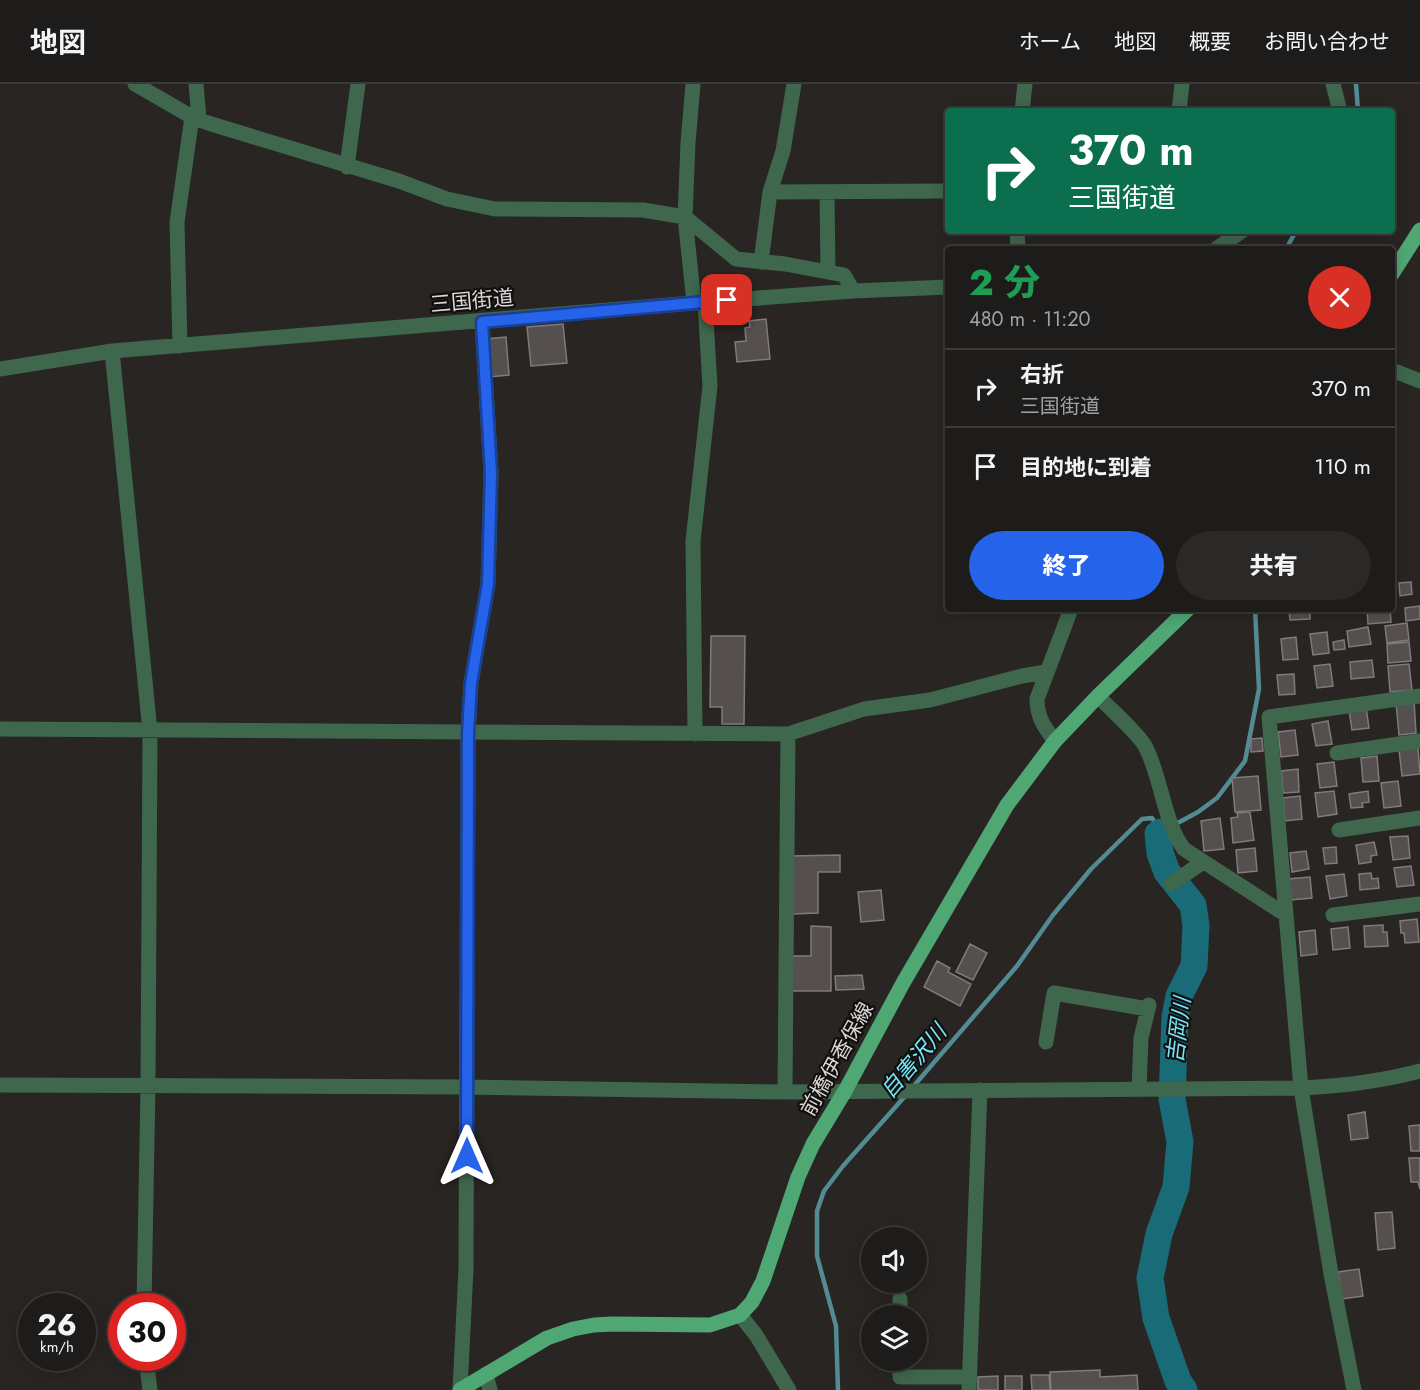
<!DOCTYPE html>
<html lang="ja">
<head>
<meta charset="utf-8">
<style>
  :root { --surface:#1e1c1a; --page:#2b2927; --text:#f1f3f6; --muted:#a1a1a2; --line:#3c3a39; --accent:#2563eb }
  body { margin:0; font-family:Jost,"Noto Sans JP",sans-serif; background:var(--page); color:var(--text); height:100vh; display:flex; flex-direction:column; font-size:22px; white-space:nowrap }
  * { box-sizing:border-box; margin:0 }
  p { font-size:20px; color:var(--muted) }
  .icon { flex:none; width:33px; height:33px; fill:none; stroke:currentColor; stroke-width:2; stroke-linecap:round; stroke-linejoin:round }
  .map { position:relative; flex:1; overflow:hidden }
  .drawer { position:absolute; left:945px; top:162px; width:450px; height:366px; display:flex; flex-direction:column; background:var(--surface); border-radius:6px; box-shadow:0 3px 15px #0003,0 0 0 2px var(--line) }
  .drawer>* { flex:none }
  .guide { position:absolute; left:945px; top:24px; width:450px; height:126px; border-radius:6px; box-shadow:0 3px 15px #0003,0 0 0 2px var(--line); background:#0b6e4f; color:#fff; overflow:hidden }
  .buttons { position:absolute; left:861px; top:1143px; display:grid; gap:12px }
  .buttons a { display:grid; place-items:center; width:66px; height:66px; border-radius:50%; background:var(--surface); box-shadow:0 3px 15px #0003,0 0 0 2px var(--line); font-size:30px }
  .speed { position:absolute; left:18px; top:1209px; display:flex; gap:12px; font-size:30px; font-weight:700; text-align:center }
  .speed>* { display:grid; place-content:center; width:78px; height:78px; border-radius:50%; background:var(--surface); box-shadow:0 3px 15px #0003,0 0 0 2px var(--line); line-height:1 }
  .speed small { font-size:15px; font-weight:400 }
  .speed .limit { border:9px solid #d22; background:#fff; color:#111 }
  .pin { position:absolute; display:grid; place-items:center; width:51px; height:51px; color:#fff; margin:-26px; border-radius:12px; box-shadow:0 3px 9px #0006 }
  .me { position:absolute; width:66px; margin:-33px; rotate:0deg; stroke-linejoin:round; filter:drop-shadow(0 0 4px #0008) }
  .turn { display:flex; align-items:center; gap:21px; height:126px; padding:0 24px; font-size:27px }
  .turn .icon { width:78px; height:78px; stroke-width:2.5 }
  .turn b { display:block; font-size:42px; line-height:51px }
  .round { display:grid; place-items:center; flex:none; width:63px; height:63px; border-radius:32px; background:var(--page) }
  .overview { display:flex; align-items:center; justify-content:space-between; height:102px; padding:0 24px }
  h1 { font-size:36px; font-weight:800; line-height:45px; color:#1e9e55 }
  .action { display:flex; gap:12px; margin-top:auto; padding:12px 24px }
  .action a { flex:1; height:69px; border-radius:36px; background:var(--accent); color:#fff; font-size:24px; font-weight:800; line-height:69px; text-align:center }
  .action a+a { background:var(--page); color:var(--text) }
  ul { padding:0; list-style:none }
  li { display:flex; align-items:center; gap:18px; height:78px; padding:0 24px; border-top:2px solid var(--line) }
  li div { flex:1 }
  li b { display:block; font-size:22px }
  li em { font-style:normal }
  header { display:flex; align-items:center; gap:36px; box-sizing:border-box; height:84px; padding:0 30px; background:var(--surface); border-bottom:2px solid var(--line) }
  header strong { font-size:28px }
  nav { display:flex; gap:33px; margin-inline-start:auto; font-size:21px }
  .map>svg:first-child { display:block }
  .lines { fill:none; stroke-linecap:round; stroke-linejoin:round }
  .stream { stroke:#538b94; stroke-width:4.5 }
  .river { stroke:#196b77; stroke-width:27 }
  .building { fill:#55504f; stroke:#807b79; stroke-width:1.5 }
  .minor { stroke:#3f674d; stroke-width:15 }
  .major { stroke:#4fa773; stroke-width:15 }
  .route-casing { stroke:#184099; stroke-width:15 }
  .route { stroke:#2563eb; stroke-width:10 }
  .labels { text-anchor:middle; stroke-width:4.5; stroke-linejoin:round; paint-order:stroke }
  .street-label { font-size:21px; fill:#dad7d6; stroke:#100f0e }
  .water-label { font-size:22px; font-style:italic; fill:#75e6f9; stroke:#100f0e }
</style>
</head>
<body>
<header>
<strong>地図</strong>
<nav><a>ホーム</a><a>地図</a><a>概要</a><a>お問い合わせ</a></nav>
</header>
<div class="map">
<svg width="1420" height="1306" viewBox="0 0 1420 1306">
  <rect width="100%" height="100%" fill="#282523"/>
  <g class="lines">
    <!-- stream -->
    <path class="stream" d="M 1356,0 L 1358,27
      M 1286,165 L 1296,147
      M 912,1004 L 1017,882 L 1053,831 L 1091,785 L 1142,735 L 1152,734 L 1161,748 L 1198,728 L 1217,714 L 1245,677 L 1259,605 L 1255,525
      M 838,1306 L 836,1242 L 817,1172 L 817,1127 L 824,1107 L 843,1082 L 907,1010"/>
    <!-- river -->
    <path class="river" d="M 1161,748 L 1158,750 L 1160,769 L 1167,788 L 1193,821 L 1196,842 L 1194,882 L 1179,912 L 1175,933 L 1172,1015 L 1180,1058 L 1176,1103 L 1159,1150 L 1150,1194 L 1156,1234 L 1178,1297 L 1184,1306"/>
  </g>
  <!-- building -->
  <path class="building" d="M 766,235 L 770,275 L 737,278 L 735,258 L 746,257 L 745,244 L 750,243 L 749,237 Z
    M 563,240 L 567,279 L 531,282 L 527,243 Z
    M 506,253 L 509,291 L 489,293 L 486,255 Z
    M 1411,498 L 1412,510 L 1400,512 L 1399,499 Z
    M 1420,522 L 1420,535 L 1406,537 L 1405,524 Z
    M 1289,525 L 1310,525 L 1310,535 L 1290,536 Z
    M 1367,525 L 1390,525 L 1391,538 L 1368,540 Z
    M 1407,539 L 1409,556 L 1387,559 L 1385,542 Z
    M 1368,543 L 1371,560 L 1349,563 L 1347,547 Z
    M 1327,548 L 1329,569 L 1313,571 L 1310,550 Z
    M 711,552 L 745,552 L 744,640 L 722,640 L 722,623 L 710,623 Z
    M 1296,553 L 1298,575 L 1283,576 L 1281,555 Z
    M 1344,556 L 1345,565 L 1334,566 L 1333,558 Z
    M 1409,558 L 1411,577 L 1388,579 L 1387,560 Z
    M 1372,576 L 1374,593 L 1351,595 L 1350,578 Z
    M 1330,580 L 1333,602 L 1317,604 L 1314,582 Z
    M 1409,580 L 1412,606 L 1390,608 L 1388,582 Z
    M 1294,590 L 1295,610 L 1279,611 L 1277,591 Z
    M 1414,617 L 1416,649 L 1399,651 L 1396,619 Z
    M 1366,623 L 1369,644 L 1352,646 L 1349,626 Z
    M 1328,637 L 1332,660 L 1316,662 L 1312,640 Z
    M 1295,646 L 1298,671 L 1281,673 L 1278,648 Z
    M 1262,654 L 1263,667 L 1251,668 L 1251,655 Z
    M 1418,664 L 1420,690 L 1402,692 L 1399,666 Z
    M 1377,672 L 1379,697 L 1363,698 L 1361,674 Z
    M 1334,678 L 1337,702 L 1320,704 L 1317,680 Z
    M 1298,685 L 1299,708 L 1283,709 L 1281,687 Z
    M 1258,692 L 1261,726 L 1235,728 L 1232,694 Z
    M 1398,697 L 1401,722 L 1384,724 L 1381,699 Z
    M 1334,707 L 1337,730 L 1318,733 L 1315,709 Z
    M 1368,707 L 1369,718 L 1362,719 L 1363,723 L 1351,724 L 1349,710 Z
    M 1300,712 L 1302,735 L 1285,737 L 1283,714 Z
    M 1250,728 L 1254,756 L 1233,759 L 1231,734 L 1238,733 L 1237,729 Z
    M 1220,734 L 1224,765 L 1204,767 L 1201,737 Z
    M 1408,752 L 1410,774 L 1393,776 L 1390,753 Z
    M 1374,758 L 1377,771 L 1371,772 L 1371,778 L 1359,780 L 1356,761 Z
    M 1336,763 L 1337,779 L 1325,780 L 1323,764 Z
    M 1255,764 L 1257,787 L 1238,789 L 1236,766 Z
    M 1306,767 L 1309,785 L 1292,788 L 1290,769 Z
    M 840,771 L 840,788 L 818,788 L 818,829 L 792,830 L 790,772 Z
    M 1411,782 L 1414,801 L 1397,803 L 1394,784 Z
    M 1371,789 L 1372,795 L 1378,794 L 1379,804 L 1360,806 L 1359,790 Z
    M 1344,790 L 1347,812 L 1330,815 L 1326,792 Z
    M 1310,793 L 1312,814 L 1291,816 L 1288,795 Z
    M 881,806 L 884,836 L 861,838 L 858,808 Z
    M 1417,835 L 1419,858 L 1405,859 L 1404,849 L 1401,849 L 1400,837 Z
    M 1383,841 L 1383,848 L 1387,848 L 1388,862 L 1365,863 L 1364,842 Z
    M 811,842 L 831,843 L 831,907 L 789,907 L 789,872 L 811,872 Z
    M 1348,843 L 1350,864 L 1333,866 L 1331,845 Z
    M 1315,846 L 1317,870 L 1301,872 L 1299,848 Z
    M 970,860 L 987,869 L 973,896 L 956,888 Z
    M 937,877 L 950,884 L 948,888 L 971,900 L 960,922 L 924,903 Z
    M 862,891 L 864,905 L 836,906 L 835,892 Z
    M 1365,1028 L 1368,1054 L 1351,1056 L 1348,1031 Z
    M 1420,1041 L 1420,1067 L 1411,1067 L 1409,1042 Z
    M 1409,1074 L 1420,1074 L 1420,1105 L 1418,1098 L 1411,1098 Z
    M 1392,1128 L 1395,1164 L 1378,1166 L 1375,1129 Z
    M 1359,1185 L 1363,1212 L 1342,1215 L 1338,1188 Z
    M 1100,1286 L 1100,1293 L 1137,1291 L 1138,1306 L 1051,1306 L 1050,1288 Z
    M 1031,1291 L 1049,1291 L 1050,1306 L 1032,1306 Z
    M 998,1292 L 998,1306 L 978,1306 L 978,1293 Z
    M 1005,1292 L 1022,1292 L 1022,1306 L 1005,1306 Z"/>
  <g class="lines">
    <!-- minor -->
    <path class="minor" d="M 135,0 L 192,33 L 208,39 L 399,97 L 447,115 L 495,125 L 643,126 L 685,133 L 736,175 L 785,180 L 844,191 L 853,207
      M 196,0 L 199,34
      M 693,0 L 688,59 L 685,133 L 694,219
      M 1333,0 L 1340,27
      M 1022,27 L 1025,0
      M 1179,27 L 1182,0
      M 347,83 L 358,0
      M 770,108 L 948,107
      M 827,108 L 828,188
      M 1017,147 L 1018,165
      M 1216,165 L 1242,147
      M 761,178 L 770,108 L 783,67 L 794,0
      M 180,262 L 177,138 L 192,33
      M 112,267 L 150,647 L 148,1002 L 144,1222
      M 0,285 L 112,267 L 705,218 L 853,207 L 948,203
      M 1392,286 L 1420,297
      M 1098,612 C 1109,624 1138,649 1145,662 C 1161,691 1164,740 1184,765 L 1286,831
      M 0,645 L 788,650 L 864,625 L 930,616 L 1022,592 L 1046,588
      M 695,650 L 693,457 L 710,302 L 705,218
      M 1055,657 C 1044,643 1037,633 1037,615 L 1071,525
      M 1337,669 L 1420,657
      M 1339,746 L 1420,734
      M 1171,800 L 1203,778
      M 1333,831 L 1420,820
      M 1046,958 L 1054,909 L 1148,925
      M 0,1001 L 467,1003 L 785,1008 L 1301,1004 C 1343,1002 1379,998 1420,987
      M 1139,1005 L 1141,954 L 1149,921
      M 785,1008 L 788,650
      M 900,1215 L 900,1232
      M 740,1231 L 756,1251 L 789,1306
      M 146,1274 L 150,1306
      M 900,1276 L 900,1293 L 969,1293
      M 486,1290 L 490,1306
      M 460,1306 L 466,1185 L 468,649 L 471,599 L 488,500 L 491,389 L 482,238
      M 969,1306 L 980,1006
      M 1354,1306 L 1331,1190 L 1301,1004 L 1269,633 L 1420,612"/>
    <!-- major -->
    <path class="major" d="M 1392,190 L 1420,146
      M 460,1306 L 547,1254 L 573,1245 L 594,1241 L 612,1240 L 710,1241 L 740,1231 L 752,1218 L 763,1197 L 798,1093 L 813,1060 L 845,1007 L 903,899 L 1007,721 L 1055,657 L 1098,612 L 1188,525"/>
  </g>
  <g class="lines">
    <defs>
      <path id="route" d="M 467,1072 L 468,649 L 471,599 L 488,500 L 491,389 L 482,238 L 727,216"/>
    </defs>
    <!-- route casing -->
    <use href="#route" class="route-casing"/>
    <!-- route -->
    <use href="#route" class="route"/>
  </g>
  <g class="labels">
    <!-- street labels -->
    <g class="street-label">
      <text transform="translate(472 217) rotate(-5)" y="7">三国街道</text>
      <text transform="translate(837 975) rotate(-61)" y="7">前橋伊香保線</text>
    </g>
    <!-- water labels -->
    <g class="water-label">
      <text transform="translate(1178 946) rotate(-83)" y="8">吉岡川</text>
      <text transform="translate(913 977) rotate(-50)" y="8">自害沢川</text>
    </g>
  </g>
</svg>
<div class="buttons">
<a><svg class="icon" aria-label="sound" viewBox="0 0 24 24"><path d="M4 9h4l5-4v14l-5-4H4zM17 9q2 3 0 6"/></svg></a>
<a><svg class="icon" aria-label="layers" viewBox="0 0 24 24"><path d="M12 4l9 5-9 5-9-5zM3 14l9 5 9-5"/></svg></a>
</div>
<div class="speed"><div>26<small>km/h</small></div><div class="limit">30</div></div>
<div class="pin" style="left:727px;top:216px;background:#d93025"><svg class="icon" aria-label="arrive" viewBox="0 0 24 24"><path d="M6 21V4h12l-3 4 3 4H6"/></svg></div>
<svg class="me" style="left:467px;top:1072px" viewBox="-20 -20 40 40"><path d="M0-17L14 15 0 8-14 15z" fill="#2563eb" stroke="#fff" stroke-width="4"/></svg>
<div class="guide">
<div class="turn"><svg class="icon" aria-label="right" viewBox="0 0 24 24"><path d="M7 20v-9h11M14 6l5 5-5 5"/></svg><div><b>370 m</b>三国街道</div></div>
</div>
<section class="drawer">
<div class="overview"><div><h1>2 分</h1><p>480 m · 11:20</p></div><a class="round" style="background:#d93025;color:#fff"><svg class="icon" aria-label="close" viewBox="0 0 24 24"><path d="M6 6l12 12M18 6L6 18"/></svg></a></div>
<ul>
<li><svg class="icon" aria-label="right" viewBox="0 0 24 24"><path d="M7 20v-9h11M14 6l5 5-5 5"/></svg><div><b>右折</b><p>三国街道</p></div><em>370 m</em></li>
<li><svg class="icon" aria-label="arrive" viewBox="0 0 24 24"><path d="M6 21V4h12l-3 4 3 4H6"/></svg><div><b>目的地に到着</b></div><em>110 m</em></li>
</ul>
<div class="action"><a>終了</a><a>共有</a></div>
</section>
</div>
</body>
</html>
